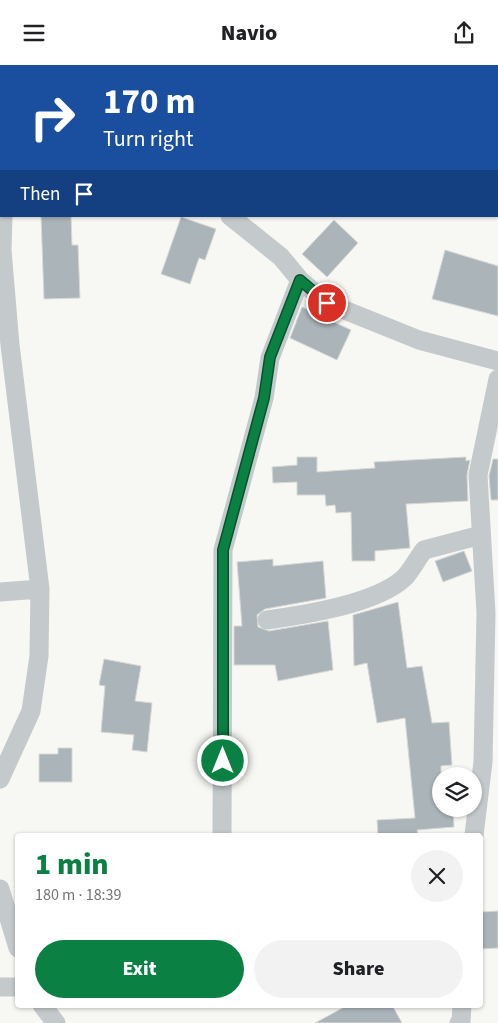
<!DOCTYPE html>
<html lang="en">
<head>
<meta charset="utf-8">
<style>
  :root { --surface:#fff; --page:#f2f2f2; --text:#202124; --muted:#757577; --accent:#0b8043 }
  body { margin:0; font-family:"Source Sans 3",sans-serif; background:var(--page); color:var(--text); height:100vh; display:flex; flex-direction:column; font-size:19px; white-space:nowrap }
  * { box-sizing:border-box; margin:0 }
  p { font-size:16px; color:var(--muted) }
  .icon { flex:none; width:28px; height:28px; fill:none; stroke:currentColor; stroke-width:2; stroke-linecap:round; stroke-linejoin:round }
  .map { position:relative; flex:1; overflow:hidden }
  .sheet { position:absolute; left:15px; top:768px; width:468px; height:175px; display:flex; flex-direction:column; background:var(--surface); border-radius:5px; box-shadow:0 1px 4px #0004 }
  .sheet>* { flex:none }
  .banner { position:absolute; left:0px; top:0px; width:499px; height:152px; box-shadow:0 1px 4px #0004; background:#1a4fa0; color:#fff; overflow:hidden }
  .controls { position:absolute; left:432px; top:702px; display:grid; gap:10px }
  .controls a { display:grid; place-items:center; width:50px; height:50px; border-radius:50%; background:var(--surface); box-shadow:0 1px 4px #0004; font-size:25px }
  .pin { position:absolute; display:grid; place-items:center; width:42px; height:42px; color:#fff; margin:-21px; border:2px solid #fff; border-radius:50%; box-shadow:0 1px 5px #0007 }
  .me { position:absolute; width:55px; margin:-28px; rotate:0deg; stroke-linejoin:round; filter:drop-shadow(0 0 4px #0008) }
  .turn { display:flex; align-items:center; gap:18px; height:105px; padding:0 20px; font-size:22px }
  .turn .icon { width:65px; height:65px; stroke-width:2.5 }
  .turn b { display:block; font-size:35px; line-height:42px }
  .then { display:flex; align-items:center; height:48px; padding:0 20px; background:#0003; gap:10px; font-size:19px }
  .round { display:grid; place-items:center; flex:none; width:52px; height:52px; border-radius:26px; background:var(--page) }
  .overview { display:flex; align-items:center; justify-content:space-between; height:85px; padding:0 20px }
  h1 { font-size:30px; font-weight:800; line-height:38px; color:var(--accent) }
  .cta { display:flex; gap:10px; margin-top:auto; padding:10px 20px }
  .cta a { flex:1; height:58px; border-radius:30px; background:var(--accent); color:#fff; font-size:20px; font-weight:800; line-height:58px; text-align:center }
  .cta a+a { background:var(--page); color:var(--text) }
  header { display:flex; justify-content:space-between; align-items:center; height:65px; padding:0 20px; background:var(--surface); font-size:22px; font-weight:800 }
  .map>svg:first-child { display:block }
  .building { fill:#aab4b9; stroke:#d8d8d6 }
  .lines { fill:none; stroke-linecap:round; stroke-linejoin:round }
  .minor { stroke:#c4c9cb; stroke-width:19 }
  .route-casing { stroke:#07532c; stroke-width:12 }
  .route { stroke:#0b8043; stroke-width:9 }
</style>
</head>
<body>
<header><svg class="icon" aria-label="menu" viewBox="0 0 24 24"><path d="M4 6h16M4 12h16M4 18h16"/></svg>Navio<svg class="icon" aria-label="share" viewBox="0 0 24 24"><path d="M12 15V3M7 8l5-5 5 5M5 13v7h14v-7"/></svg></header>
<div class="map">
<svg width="498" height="958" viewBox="0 0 498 958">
  <rect width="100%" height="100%" fill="#f7f7f3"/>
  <!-- building -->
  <path class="building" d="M 41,151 L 71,151 L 72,180 L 78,180 L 80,233 L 44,234 Z
    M 181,152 L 216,164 L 205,195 L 199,193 L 190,219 L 161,209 Z
    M 334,155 L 358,178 L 327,212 L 302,189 Z
    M 445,185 L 498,201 L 498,251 L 432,234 Z
    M 302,242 L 351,265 L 337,295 L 290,273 Z
    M 297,392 L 317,392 L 317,407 L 375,403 L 374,397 L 466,392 L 466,396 L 470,395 L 467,410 L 468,436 L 406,439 L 410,483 L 375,486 L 375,496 L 352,496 L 351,447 L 336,448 L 335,440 L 326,441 L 325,430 L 297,430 L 297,417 L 273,418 L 272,402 L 297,400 Z
    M 493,394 L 498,394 L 498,435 L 491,435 L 489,411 Z
    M 464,486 L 472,506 L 443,517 L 435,496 Z
    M 273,494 L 273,501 L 323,496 L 326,533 L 265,544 L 257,550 L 258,562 L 269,566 L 328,556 L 333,605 L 278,616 L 275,600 L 234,600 L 234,561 L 242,561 L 237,497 Z
    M 398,537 L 407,603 L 422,601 L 432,658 L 449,657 L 452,700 L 441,701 L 441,744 L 453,744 L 454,762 L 417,765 L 418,770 L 378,770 L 377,755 L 415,753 L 405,653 L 377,658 L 367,598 L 354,601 L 353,550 Z
    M 104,594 L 141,601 L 135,636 L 152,638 L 147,687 L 132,685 L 134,670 L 101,667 L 105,621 L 99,620 Z
    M 58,683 L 72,683 L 72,717 L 39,717 L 39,689 L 58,689 Z
    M 498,846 L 498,883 L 481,884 L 480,847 Z
    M 348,940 L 392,940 L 402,958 L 315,958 Z"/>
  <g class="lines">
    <!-- minor -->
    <path class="minor" d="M 27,0 L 27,1
      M 279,0 L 283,1
      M 230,151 L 281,192 L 300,215 L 327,238 L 419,275 L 498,296
      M 0,527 L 40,524
      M 267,555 C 304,550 376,539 404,513 C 411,506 417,494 424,485 L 481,470
      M 0,714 L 31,646 L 39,591 L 40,524 L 10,280 L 2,185 L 3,151
      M 222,770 L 223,485 L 264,333 L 270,293 L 300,215
      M 474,770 L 483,697 L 486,548 L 478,410 L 498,314
      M 0,824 L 18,883
      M 0,922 L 18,922
      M 42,940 L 56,958
      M 459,958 L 461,957 L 462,940"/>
  </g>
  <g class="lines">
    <defs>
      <path id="route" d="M 223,696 L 223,485 L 264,333 L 270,292 L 300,215 L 327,238"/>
    </defs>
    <!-- route casing -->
    <use href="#route" class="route-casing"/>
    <!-- route -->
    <use href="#route" class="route"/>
  </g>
</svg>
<div class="controls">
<a><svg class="icon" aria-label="layers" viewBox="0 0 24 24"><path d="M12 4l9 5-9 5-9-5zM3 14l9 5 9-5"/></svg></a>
</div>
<div class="pin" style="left:327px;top:238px;background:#d93025"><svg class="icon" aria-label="arrive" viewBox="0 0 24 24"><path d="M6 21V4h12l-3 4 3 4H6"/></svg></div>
<svg class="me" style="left:223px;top:696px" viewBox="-20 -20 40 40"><circle r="17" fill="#0b8043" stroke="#fff" stroke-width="3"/><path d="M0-11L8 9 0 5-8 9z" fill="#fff"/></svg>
<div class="banner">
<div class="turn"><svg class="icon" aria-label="right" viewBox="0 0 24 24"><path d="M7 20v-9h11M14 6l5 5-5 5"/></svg><div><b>170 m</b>Turn right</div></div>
<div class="then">Then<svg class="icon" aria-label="arrive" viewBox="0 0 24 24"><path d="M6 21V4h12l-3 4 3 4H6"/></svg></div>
</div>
<section class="sheet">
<div class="overview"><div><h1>1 min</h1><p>180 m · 18:39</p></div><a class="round"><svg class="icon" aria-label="close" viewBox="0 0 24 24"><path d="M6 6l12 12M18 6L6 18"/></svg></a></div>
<div class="cta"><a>Exit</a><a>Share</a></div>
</section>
</div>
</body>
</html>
